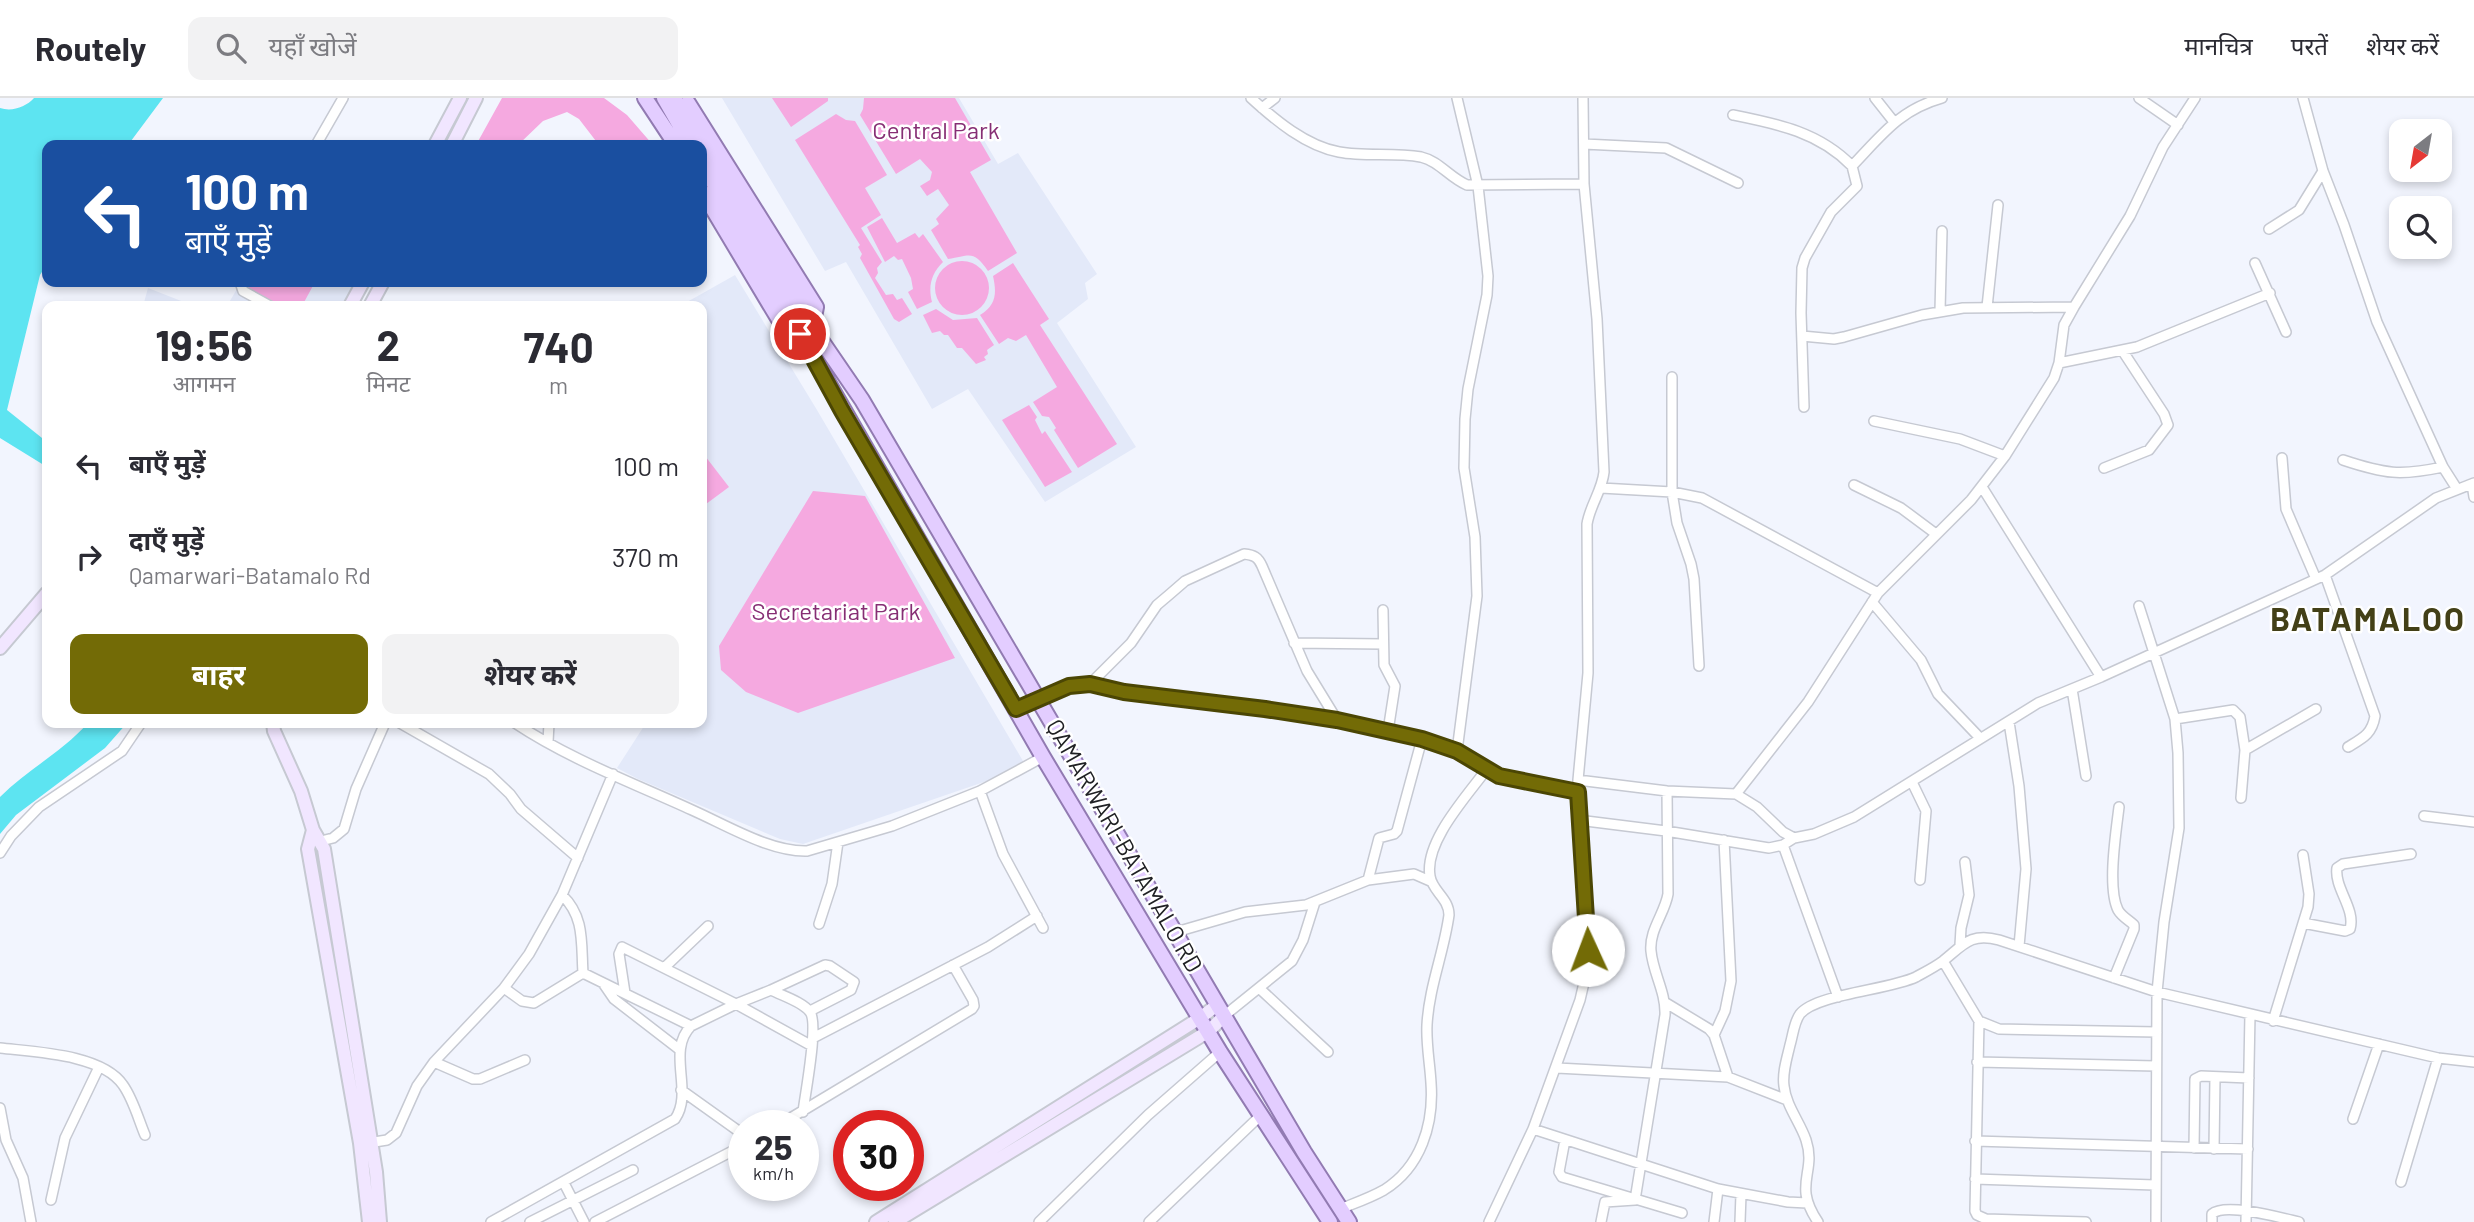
<!DOCTYPE html>
<html lang="hi">
<head>
<meta charset="utf-8">
<style>
  :root { --surface:#fff; --page:#f2f2f3; --text:#2b2b33; --muted:#7c7c81; --line:#e1e1e2; --accent:#736b06 }
  body { margin:0; font-family:Barlow,"Noto Sans Devanagari",sans-serif; background:var(--page); color:var(--text); height:100vh; display:flex; flex-direction:column; font-size:26px; white-space:nowrap }
  * { box-sizing:border-box; margin:0 }
  p { font-size:23px; color:var(--muted) }
  .icon { flex:none; width:38px; height:38px; fill:none; stroke:currentColor; stroke-width:2; stroke-linecap:round; stroke-linejoin:round }
  .map { position:relative; flex:1; overflow:hidden }
  .panel { position:absolute; left:42px; top:203px; width:665px; height:427px; display:flex; flex-direction:column; background:var(--surface); border-radius:14px; box-shadow:0 4px 10px #0003 }
  .panel>* { flex:none }
  .guide { position:absolute; left:42px; top:42px; width:665px; height:147px; border-radius:14px; box-shadow:0 4px 10px #0003; background:#1a4fa0; color:#fff; overflow:hidden }
  .needle { width:46px; rotate:211deg }
  .buttons { position:absolute; left:2389px; top:21px; display:grid; gap:14px }
  .buttons a { display:grid; place-items:center; width:63px; height:63px; border-radius:14px; background:var(--surface); box-shadow:0 4px 10px #0003; font-size:35px }
  .speed { position:absolute; left:728px; top:1012px; display:flex; gap:14px; font-size:35px; font-weight:700; text-align:center }
  .speed>* { display:grid; place-content:center; width:91px; height:91px; border-radius:50%; background:var(--surface); box-shadow:0 4px 10px #0003; line-height:1 }
  .speed small { font-size:18px; font-weight:400 }
  .speed .limit { border:10px solid #d22; background:#fff; color:#111 }
  .pin { position:absolute; display:grid; place-items:center; width:60px; height:60px; color:#fff; margin:-30px; border:4px solid #fff; border-radius:50%; box-shadow:0 2px 7px #0007 }
  .me { position:absolute; width:77px; margin:-38px; rotate:358deg; stroke-linejoin:round; filter:drop-shadow(0 0 5px #0008) }
  .turn { display:flex; align-items:center; gap:24px; height:147px; padding:0 28px; font-size:32px }
  .turn .icon { width:91px; height:91px; stroke-width:2.5 }
  .turn b { display:block; font-size:49px; line-height:60px }
  .eta { display:flex; justify-content:space-evenly; align-items:center; height:119px; text-align:center }
  .eta b { font-size:42px; font-weight:700; line-height:49px }
  .primary-button { display:flex; gap:14px; margin-top:auto; padding:14px 28px }
  .primary-button a { flex:1; height:80px; border-radius:14px; background:var(--accent); color:#fff; font-size:28px; font-weight:700; line-height:80px; text-align:center }
  .primary-button a+a { background:var(--page); color:var(--text) }
  ul { padding:0; list-style:none }
  li { display:flex; align-items:center; gap:21px; height:91px; padding:0 28px }
  li div { flex:1 }
  li b { display:block; font-size:26px }
  li em { font-style:normal }
  header { display:flex; align-items:center; gap:42px; box-sizing:border-box; height:98px; padding:0 35px; background:var(--surface); border-bottom:2px solid var(--line) }
  header strong { font-size:33px }
  nav { display:flex; gap:38px; margin-inline-start:auto; font-size:24px }
  .search { width:490px; height:63px; background:var(--page); display:flex; align-items:center; gap:18px; box-sizing:border-box; padding:0 24px; border-radius:14px; color:var(--muted); font-size:26px }
  .map>svg:first-child { display:block }
  .built { fill:#e3e9f9 }
  .green { fill:#f5a9e0 }
  .water { fill:#5de4f1 }
  .lines { fill:none; stroke-linecap:round; stroke-linejoin:round }
  .street-casing { stroke:#c6c9d2; stroke-width:12 }
  .secondary-casing { stroke:#c6c9d2; stroke-width:16 }
  .primary-casing { stroke:#927bb2; stroke-width:18 }
  .street { stroke:#fff; stroke-width:9 }
  .secondary { stroke:#f1e6ff; stroke-width:12 }
  .primary { stroke:#e3cdff; stroke-width:14 }
  .route-casing { stroke:#4b4604; stroke-width:18 }
  .route { stroke:#736b06; stroke-width:12 }
  .labels { text-anchor:middle; stroke-width:5; stroke-linejoin:round; paint-order:stroke }
  .park-label { font-size:24px; fill:#862e74; stroke:#fff }
  .street-label { font-size:24px; fill:#202124; stroke:#fff }
  .district-label { font-size:32px; font-weight:bold; letter-spacing:2px; fill:#434017; stroke:#fff }
</style>
</head>
<body>
<header>
<strong>Routely</strong>
<div class="search"><svg class="icon" aria-label="search" viewBox="0 0 24 24"><circle cx="10" cy="10" r="6"/><path d="M15 15l6 6"/></svg>यहाँ खोजें</div>
<nav><a>मानचित्र</a><a>परतें</a><a>शेयर करें</a></nav>
</header>
<div class="map">
<svg width="2474" height="1124" viewBox="0 0 2474 1124">
  <rect width="100%" height="100%" fill="#f2f5fe"/>
  <!-- built -->
  <path class="built" d="M 722,0 L 959,0 L 998,66 L 1018,55 L 1097,176 L 1085,185 L 1088,201 L 1057,225 L 1136,349 L 1045,404 L 968,291 L 932,311 L 846,164 L 825,173 Z
    M 735,177 L 817,312 L 1023,663 L 1016,673 L 803,746 L 780,741 L 638,681 L 617,670 L 646,625 L 702,625 L 702,208 L 680,208 Z
    M 241,184 L 357,184 L 345,208 L 227,208 Z
    M 148,190 L 194,208 L 143,208 Z"/>
  <!-- green -->
  <path class="green" d="M 502,0 L 604,0 L 627,17 L 653,47 L 599,47 L 579,21 L 567,14 L 543,23 L 518,47 L 476,47 Z
    M 772,0 L 828,0 L 828,3 L 791,29 Z
    M 864,0 L 955,0 L 991,62 L 970,74 L 1017,155 L 988,173 C 973,151 970,158 948,161 L 931,132 L 939,126 L 936,121 L 949,107 L 938,91 L 927,98 L 920,88 L 930,82 L 932,74 L 920,61 L 896,76 L 860,17 L 863,11 Z
    M 836,16 L 846,22 L 855,23 L 887,77 L 865,90 L 881,117 L 861,130 L 882,164 L 877,170 L 878,175 L 875,180 L 886,197 L 893,196 L 897,202 L 902,200 L 912,216 L 899,224 L 894,221 L 860,160 L 862,156 L 858,149 L 860,147 L 795,42 Z
    M 882,120 L 897,145 L 915,135 L 919,140 L 923,136 L 943,164 C 931,176 928,188 932,204 L 917,211 L 908,194 L 913,191 L 911,180 L 902,161 L 898,162 L 894,158 L 885,164 L 867,129 Z
    M935 190a27 27 0 1 1 54 0a27 27 0 1 1-54 0Z
    M 1013,165 L 1049,221 L 1040,227 L 1117,346 L 1078,370 L 1054,332 L 1056,330 L 1049,319 L 1042,318 L 1033,304 L 1057,289 L 1026,237 L 1016,243 L 1008,240 L 999,246 L 980,217 C 996,207 997,196 993,178 Z
    M 252,184 L 315,184 L 302,208 L 272,208 L 247,193 Z
    M 936,211 L 953,222 L 977,220 L 994,247 L 987,252 L 988,256 L 984,259 L 986,262 L 976,266 L 962,250 L 957,250 L 948,237 L 944,237 L 940,233 L 932,235 L 923,217 Z
    M 1029,307 L 1037,319 L 1035,322 L 1042,336 L 1045,333 L 1072,374 L 1045,389 L 1002,322 Z
    M 702,354 L 729,389 L 702,409 Z
    M 813,393 L 865,398 L 955,560 L 798,615 L 746,594 L 721,572 L 719,548 Z"/>
  <!-- water -->
  <path class="water" d="M 34,0 L 163,0 L 128,47 L 47,47 L 47,166 L 40,177 L 7,312 L 47,344 L 47,369 L 0,340 L 0,10 C 12,14 26,9 34,0 Z
    M 88,625 L 127,625 L 105,650 L 16,717 L 0,736 L 0,699 C 27,672 62,654 88,625 Z"/>
  <g class="lines">
    <defs>
      <path id="street" d="M 1251,0 C 1275,22 1306,48 1339,54 C 1365,59 1394,54 1421,59 C 1439,63 1450,80 1467,87 L 1584,86
        M 1875,0 L 1894,24
        M 2139,0 L 2178,27
        M 2303,0 L 2323,73 L 2344,127 L 2377,224 L 2443,369 L 2457,391
        M 1262,10 L 1275,0
        M 1733,17 C 1778,26 1819,34 1852,68
        M 1584,46 L 1666,50 L 1738,85
        M 316,47 L 343,0
        M 2269,131 L 2299,112 L 2323,73
        M 2255,165 L 2286,234
        M 240,184 L 243,193 L 270,208
        M 1987,209 L 1998,107
        M 1940,213 L 1942,133
        M 1802,238 L 1834,241 L 1844,239 L 1922,217 L 1963,210 L 2074,209
        M 2059,265 L 2137,249 L 2270,195
        M 1672,279 L 1672,394 L 1677,425 L 1691,466 L 1694,481 L 1699,568
        M 1804,309 L 1801,215 L 1802,170 L 1805,160 L 1831,114 L 1857,88 L 1852,68 C 1881,38 1899,12 1942,0
        M 1874,323 L 1960,341 L 2005,358
        M 2282,360 L 2286,411 L 2316,481
        M 2343,362 C 2385,376 2400,378 2443,369
        M 2104,370 L 2149,352 L 2168,327 L 2164,316 L 2122,252
        M 2472,386 L 2474,399
        M 1854,387 L 1901,410 L 1936,436
        M 1982,389 L 2101,579
        M 1601,390 L 1672,394 L 1702,400 L 1878,495
        M 2325,477 L 2375,618 C 2372,636 2363,640 2348,649
        M 1872,504 L 1921,562 L 1938,596 L 1980,640
        M 2139,508 L 2175,621 L 2178,655 L 2179,730 L 2164,824 L 2157,894 L 2156,1124
        M 1383,512 L 1384,567 L 1395,588 L 1388,633
        M 1294,545 L 1383,546
        M 1090,586 L 1131,545 L 1157,507 L 1170,496 L 1185,483 L 1244,456 C 1254,457 1258,459 1262,468 L 1307,573 L 1337,622
        M 2072,591 L 2086,678
        M 1016,611 L 1069,588 L 1090,586 L 1124,594 L 1241,608 L 1337,622 L 1422,641 L 1457,653 L 1499,678 L 1578,694
        M 2175,621 L 2233,612 L 2240,619 L 2245,652 L 2241,700
        M 2009,624 L 2019,688 L 2026,771 L 2019,848
        M 400,625 L 489,676 L 510,696 L 521,711 L 578,760
        M 515,625 C 569,661 633,685 692,712 C 726,727 770,754 807,753 L 892,728 L 980,693 L 1043,659
        M 548,644 L 549,625
        M 2245,652 L 2316,611
        M 1457,653 L 1477,498 L 1475,439 L 1464,370 L 1465,321 L 1468,291 L 1487,197 L 1488,178 L 1478,88 L 1457,0
        M 1578,682 L 1667,693 L 1736,696 L 1757,709 L 1783,734 L 1794,740 L 1814,736 L 1854,719 L 2038,605 L 2101,579 L 2325,477 L 2436,400 L 2474,385
        M 1912,684 L 1926,713 L 1920,782
        M 980,693 L 1003,756 L 1043,830
        M 1736,696 L 1808,604 L 1878,495 L 1971,402 L 2005,358 L 2054,280 L 2059,265 L 2064,227 L 2074,209 L 2130,118 L 2163,49 L 2195,0
        M 2424,718 L 2474,724
        M 1578,722 L 1666,733 L 1769,750 L 1783,747 L 1794,740
        M 321,743 L 333,740 L 344,731 L 356,691 L 385,625
        M 1783,747 L 1838,899
        M 0,755 L 11,738 L 39,709 L 122,653 L 141,625
        M 1368,782 L 1414,776 L 1430,783
        M 2303,825 L 2345,833 L 2350,831 C 2356,811 2334,790 2337,770 L 2343,766 L 2411,756
        M 819,826 L 832,786 L 838,744
        M 1176,834 L 1245,814 L 1306,807 L 1368,782 L 1379,740 L 1394,736 L 1397,733 L 1422,641
        M 1960,847 L 1961,830 L 1969,797 L 1965,764
        M 1943,863 L 1979,923 L 1999,931 L 2157,934
        M 665,869 L 708,828
        M 583,875 L 691,928
        M 2114,880 L 2134,831 L 2134,827 C 2129,822 2122,819 2118,812 C 2107,790 2116,734 2119,709
        M 603,885 L 614,901 L 680,952
        M 504,890 L 522,903 L 534,905 L 583,875 C 581,845 585,819 562,797
        M 1259,890 L 1328,954
        M 771,892 L 825,867 L 830,868 L 854,884 L 851,892 L 810,913
        M 625,895 L 619,856 L 622,849 L 736,906 L 812,948
        M 1666,905 L 1709,931 L 1714,937 L 1728,979 L 1787,1002
        M 1224,918 L 1292,863 L 1303,842 L 1315,804
        M 1979,923 L 1975,1113 L 1977,1117 L 1986,1121 L 2086,1124
        M 2273,923 L 2308,809 L 2309,796 L 2303,757
        M 1714,937 L 1725,913 L 1731,883 L 1724,742
        M 813,940 L 988,849 L 1037,818
        M 0,950 C 34,954 102,956 123,987 C 133,1001 138,1020 145,1037
        M 434,964 L 473,981 L 480,981 L 525,962
        M 1977,964 L 2156,968
        M 1557,970 L 1728,979
        M 681,992 L 744,1037
        M 0,1010 L 6,1042 L 23,1080 L 31,1124
        M 2353,1021 L 2379,946
        M 779,1027 L 972,911 L 974,908 L 973,902 L 953,867
        M 1533,1031 L 1718,1091 L 1788,1104 L 1807,1105
        M 1565,1042 L 1559,1074 L 1562,1079 L 1682,1115
        M 1975,1043 L 2248,1051
        M 368,1045 L 387,1042 L 396,1035 L 417,988 L 434,964 L 504,890 L 529,856 L 562,797 L 613,676
        M 2194,1050 L 2195,981 L 2201,978 L 2249,980
        M 2214,1051 L 2215,979
        M 1975,1081 L 2155,1087
        M 2401,1084 L 2438,960
        M 564,1085 L 584,1124
        M 51,1102 L 65,1040 L 99,969
        M 1340,1111 C 1355,1105 1370,1100 1384,1092 C 1421,1069 1434,1026 1431,985 C 1430,966 1426,946 1427,927 C 1429,889 1444,854 1449,817 C 1449,800 1432,793 1430,778 C 1424,744 1467,698 1486,672
        M 491,1124 L 675,1021 C 694,994 666,953 691,928 L 736,906 L 771,892 C 783,898 803,904 810,914 C 819,926 805,996 803,1014
        M 530,1124 L 633,1072
        M 595,1124 L 744,1047
        M 1039,1124 L 1148,1017 L 1220,954
        M 1149,1124 L 1260,1018
        M 1489,1124 L 1533,1031 L 1580,902 L 1586,876 L 1587,828 L 1578,722 L 1578,682 L 1588,575 L 1587,426 C 1590,407 1602,393 1604,374 L 1597,221 L 1584,86 L 1583,0
        M 1601,1124 L 1605,1104 L 1635,1102 L 1665,917 C 1666,894 1653,875 1651,853 C 1649,832 1665,815 1668,796 L 1667,693
        M 1714,1124 L 1718,1091
        M 1740,1124 L 1741,1096
        M 1818,1124 C 1792,1086 1817,1075 1806,1042 C 1800,1024 1786,1008 1784,988 C 1782,975 1787,960 1790,947 C 1793,937 1794,924 1800,916 C 1816,896 1889,892 1916,879 C 1925,874 1935,869 1943,863 C 1963,847 1971,834 1999,842 L 2157,894 L 2438,960 L 2474,964
        M 2212,1124 L 2212,1116 C 2225,1104 2282,1120 2299,1124
        M 2246,1124 L 2250,916"/>
      <path id="secondary" d="M 435,47 L 460,0
        M 452,47 L 476,0
        M 350,208 L 363,184
        M 370,208 L 383,184
        M 0,550 L 47,495
        M 273,625 L 274,633 L 301,693 L 313,732 L 324,751 L 376,1074 L 380,1124
        M 313,732 L 308,751 L 360,1045 L 369,1124
        M 876,1124 L 1200,920 L 1217,907
        M 895,1124 L 1209,933 L 1224,918"/>
      <path id="primary" d="M 645,0 L 676,47
        M 664,0 L 691,47
        M 674,0 L 812,229 L 862,302 L 1304,1054 L 1349,1124
        M 688,5 L 816,209 L 812,229
        M 702,65 L 1043,659 L 1220,954 L 1330,1124
        M 702,93 L 778,220 L 799,235"/>
    </defs>
    <!-- street casing -->
    <use href="#street" class="street-casing"/>
    <!-- secondary casing -->
    <use href="#secondary" class="secondary-casing"/>
    <!-- primary casing -->
    <use href="#primary" class="primary-casing"/>
    <!-- street -->
    <use href="#street" class="street"/>
    <!-- secondary -->
    <use href="#secondary" class="secondary"/>
    <!-- primary -->
    <use href="#primary" class="primary"/>
  </g>
  <g class="lines">
    <defs>
      <path id="route" d="M 800,236 L 842,313 L 1016,611 L 1069,588 L 1090,586 L 1124,594 L 1265,611 L 1337,622 L 1422,641 L 1457,653 L 1499,678 L 1578,694 L 1588,852"/>
    </defs>
    <!-- route casing -->
    <use href="#route" class="route-casing"/>
    <!-- route -->
    <use href="#route" class="route"/>
  </g>
  <g class="labels">
    <!-- park labels -->
    <g class="park-label">
      <text x="936" y="41">Central Park</text>
      <text x="836" y="522">Secretariat Park</text>
    </g>
    <!-- street labels -->
    <g class="street-label">
      <text transform="translate(1124 748) rotate(60)" y="8">QAMARWARI-BATAMALO RD</text>
    </g>
    <!-- district labels -->
    <g class="district-label">
      <text x="2368" y="533">BATAMALOO</text>
    </g>
  </g>
</svg>
<div class="buttons">
<a><svg class="needle" viewBox="-14 -14 28 28"><path d="M0-13l5 13h-10z" fill="#e53935"/><path d="M0 13l5-13h-10z" fill="#7c7c81"/></svg></a>
<a><svg class="icon" aria-label="search" viewBox="0 0 24 24"><circle cx="10" cy="10" r="6"/><path d="M15 15l6 6"/></svg></a>
</div>
<div class="speed"><div>25<small>km/h</small></div><div class="limit">30</div></div>
<div class="pin" style="left:800px;top:236px;background:#d93025"><svg class="icon" aria-label="arrive" viewBox="0 0 24 24"><path d="M6 21V4h12l-3 4 3 4H6"/></svg></div>
<svg class="me" style="left:1588px;top:852px" viewBox="-20 -20 40 40"><circle r="19" fill="#fff"/><path d="M0-13L10 11 0 6-10 11z" fill="#736b06"/></svg>
<div class="guide">
<div class="turn"><svg class="icon" aria-label="left" viewBox="0 0 24 24"><path d="M17 20v-9H6M10 6l-5 5 5 5"/></svg><div><b>100 m</b>बाएँ मुड़ें</div></div>
</div>
<section class="panel">
<div class="eta">
<div><b>19:56</b><p>आगमन</p></div>
<div><b>2</b><p>मिनट</p></div>
<div><b>740</b><p>m</p></div>
</div>
<ul>
<li><svg class="icon" aria-label="left" viewBox="0 0 24 24"><path d="M17 20v-9H6M10 6l-5 5 5 5"/></svg><div><b>बाएँ मुड़ें</b></div><em>100 m</em></li>
<li><svg class="icon" aria-label="right" viewBox="0 0 24 24"><path d="M7 20v-9h11M14 6l5 5-5 5"/></svg><div><b>दाएँ मुड़ें</b><p>Qamarwari-Batamalo Rd</p></div><em>370 m</em></li>
</ul>
<div class="primary-button"><a>बाहर</a><a>शेयर करें</a></div>
</section>
</div>
</body>
</html>
